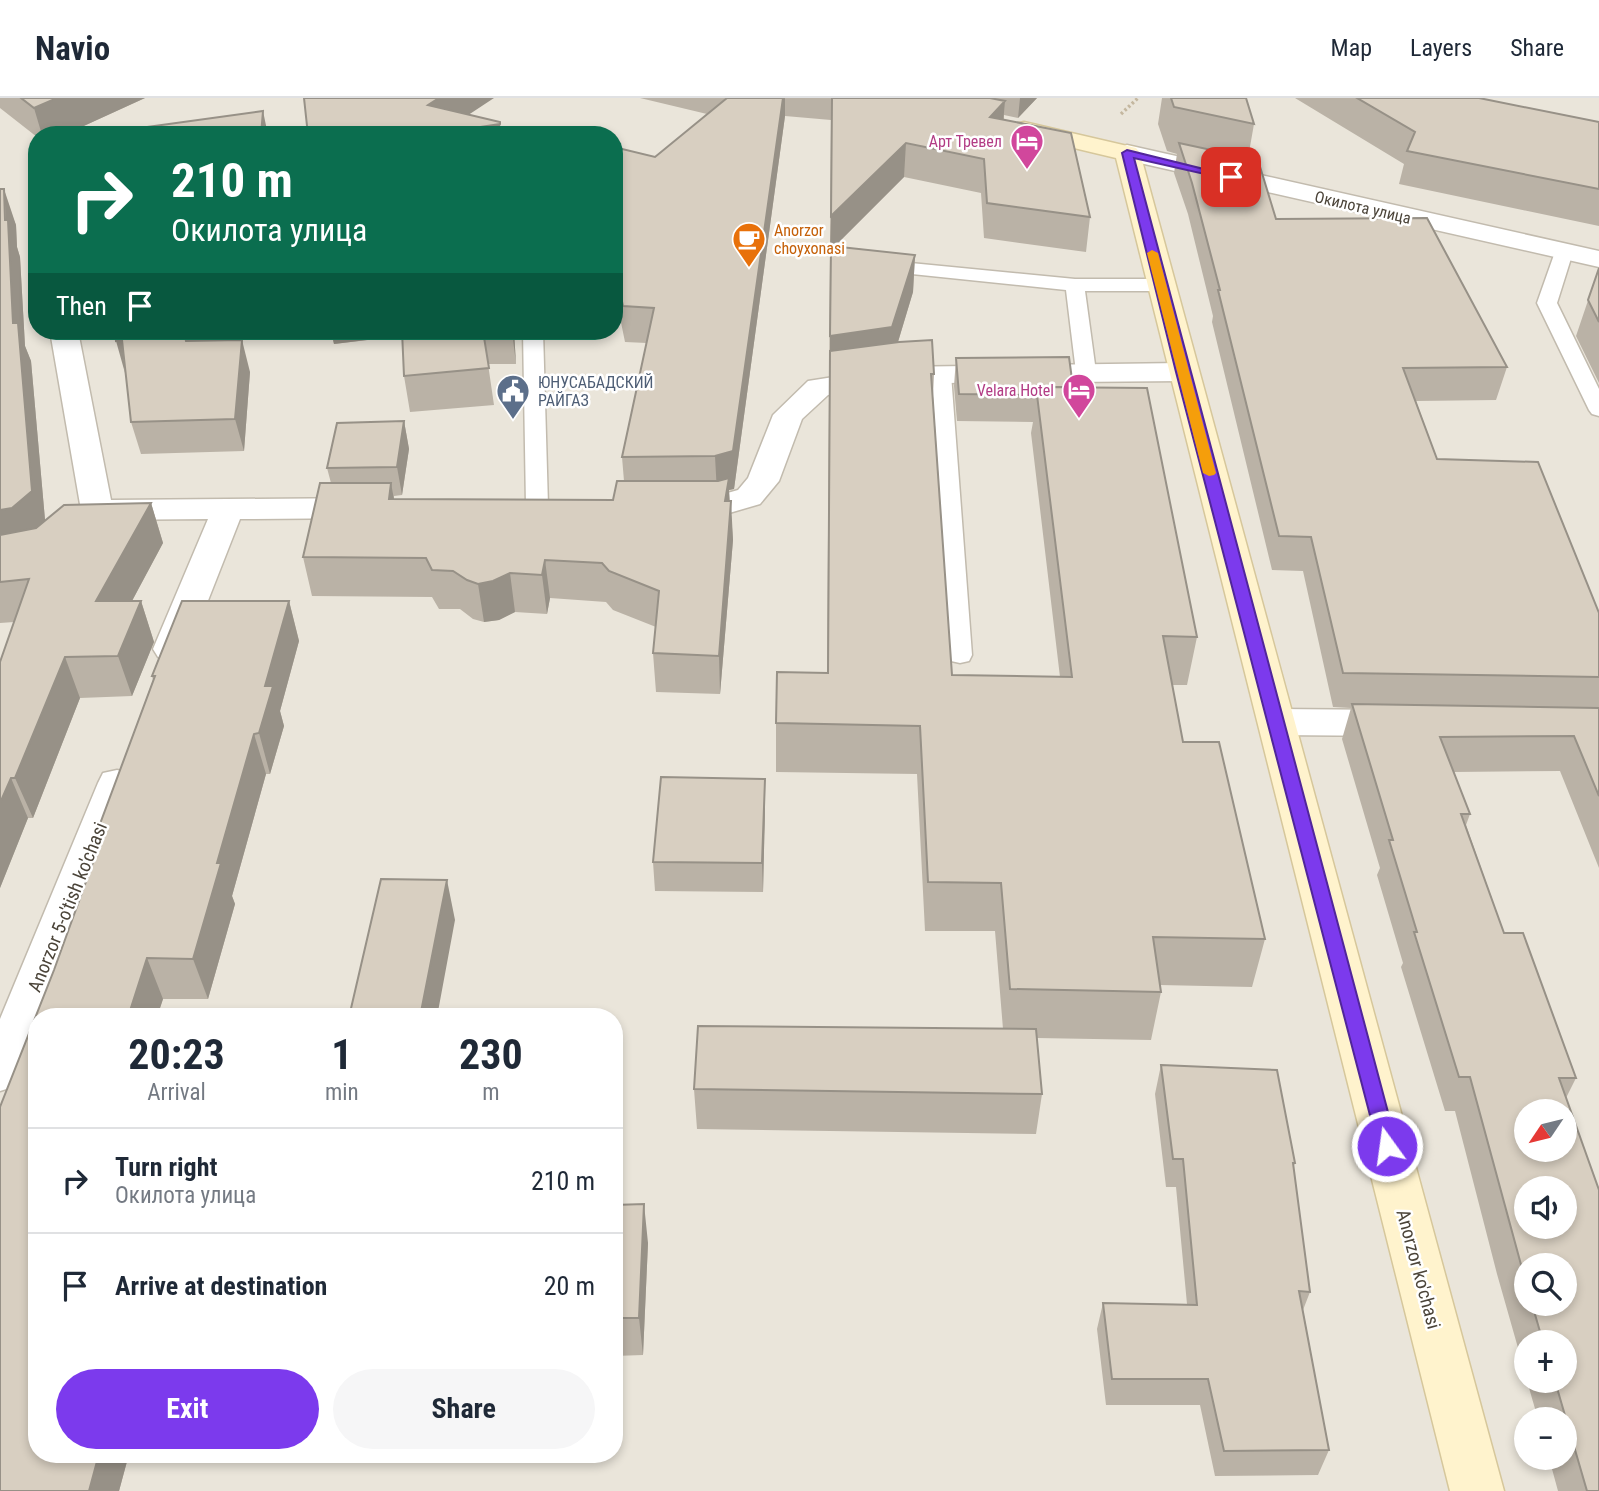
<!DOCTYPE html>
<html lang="en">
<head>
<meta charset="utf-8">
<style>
  :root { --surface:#fff; --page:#f6f6f7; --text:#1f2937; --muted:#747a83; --line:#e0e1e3; --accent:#7c3aed }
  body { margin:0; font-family:"Roboto Condensed",sans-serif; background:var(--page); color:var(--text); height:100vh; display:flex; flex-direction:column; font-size:26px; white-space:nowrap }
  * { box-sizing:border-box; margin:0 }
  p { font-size:23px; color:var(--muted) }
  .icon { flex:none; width:38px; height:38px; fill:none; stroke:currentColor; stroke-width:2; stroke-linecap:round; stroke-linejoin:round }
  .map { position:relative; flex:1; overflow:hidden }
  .panel { position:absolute; left:28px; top:910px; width:595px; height:455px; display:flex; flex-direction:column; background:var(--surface); border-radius:28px; box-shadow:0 4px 10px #0003 }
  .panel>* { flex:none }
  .hud { position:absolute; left:28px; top:28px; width:595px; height:214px; border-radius:28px; box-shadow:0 4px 10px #0003; background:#0b6e4f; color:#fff; overflow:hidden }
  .needle { width:46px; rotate:235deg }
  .controls { position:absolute; left:1514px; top:1001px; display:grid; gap:14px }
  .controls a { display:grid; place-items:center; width:63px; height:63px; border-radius:50%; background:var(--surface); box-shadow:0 4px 10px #0003; font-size:35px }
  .pin { position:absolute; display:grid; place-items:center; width:60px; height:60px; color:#fff; margin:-30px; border-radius:14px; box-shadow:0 4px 10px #0006 }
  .me { position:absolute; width:77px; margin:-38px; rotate:346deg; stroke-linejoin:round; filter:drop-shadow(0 0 5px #0008) }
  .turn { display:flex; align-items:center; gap:24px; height:147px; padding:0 28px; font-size:32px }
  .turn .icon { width:91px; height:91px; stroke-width:2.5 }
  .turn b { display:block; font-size:49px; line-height:60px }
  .then { display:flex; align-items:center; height:66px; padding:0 28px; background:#0003; gap:14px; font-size:26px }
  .eta { display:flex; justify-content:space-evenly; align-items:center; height:119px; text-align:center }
  .eta b { font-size:42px; font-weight:700; line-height:49px }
  .cta { display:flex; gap:14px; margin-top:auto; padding:14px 28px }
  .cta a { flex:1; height:80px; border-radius:42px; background:var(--accent); color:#fff; font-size:28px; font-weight:700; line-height:80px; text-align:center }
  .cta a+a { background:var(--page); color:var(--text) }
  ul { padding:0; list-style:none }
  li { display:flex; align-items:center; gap:21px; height:105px; padding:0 28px; border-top:2px solid var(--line) }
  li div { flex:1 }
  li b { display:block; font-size:26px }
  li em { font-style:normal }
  header { display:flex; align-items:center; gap:42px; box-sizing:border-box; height:98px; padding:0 35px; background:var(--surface); border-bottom:2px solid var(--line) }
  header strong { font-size:33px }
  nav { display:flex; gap:38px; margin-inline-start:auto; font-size:24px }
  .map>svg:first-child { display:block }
  .residential { fill:#eae5da; fill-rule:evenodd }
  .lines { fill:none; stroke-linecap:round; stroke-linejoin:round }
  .lane-casing { stroke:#c2bbae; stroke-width:3 }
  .street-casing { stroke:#c2bbae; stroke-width:3 }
  .secondary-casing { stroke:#d6c79b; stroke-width:3 }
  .path { stroke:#c4b79f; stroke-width:3.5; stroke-dasharray:2.5 2.5; stroke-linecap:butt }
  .lane { fill:#fff; fill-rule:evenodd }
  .street { fill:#fff; fill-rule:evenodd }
  .secondary { fill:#fff3cd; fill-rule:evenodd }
  .wall { fill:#bab2a6; fill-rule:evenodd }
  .shaded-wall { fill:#979187 }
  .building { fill:#d8cfc1; stroke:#979187; stroke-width:2; fill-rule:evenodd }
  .route { fill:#7c3aed; stroke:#51269a; stroke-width:2 }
  .slow { fill:#f59e0b }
  .labels { text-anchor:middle; stroke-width:5; stroke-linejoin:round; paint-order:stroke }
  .far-hotel-label { font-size:16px; fill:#b23c85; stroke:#fff; text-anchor:end }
  .far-street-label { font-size:16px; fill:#4b4439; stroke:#fff }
  .far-food-label { font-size:16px; fill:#c56008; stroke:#fff; text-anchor:start }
  .far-service-label { font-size:16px; fill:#4e5e75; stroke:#fff; text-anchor:start }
  .street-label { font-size:19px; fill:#4b4439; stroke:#fff }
</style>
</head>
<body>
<header>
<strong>Navio</strong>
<nav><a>Map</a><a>Layers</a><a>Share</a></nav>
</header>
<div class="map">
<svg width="1599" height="1393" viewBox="0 0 1599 1393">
  <rect width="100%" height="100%" fill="#f6f3ec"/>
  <!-- residential -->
  <path class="residential" d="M 0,0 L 1325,0 L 1599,53 L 1599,1393 L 0,1393 ZM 37,37 L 614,37 L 614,233 L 37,233 ZM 37,919 L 614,919 L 614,1356 L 37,1356 ZM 1526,1013 L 1564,1013 L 1564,1052 L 1526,1052 ZM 1526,1090 L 1564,1090 L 1564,1129 L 1526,1129 ZM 1526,1167 L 1564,1167 L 1564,1206 L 1526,1206 ZM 1526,1244 L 1564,1244 L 1564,1283 L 1526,1283 ZM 1526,1321 L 1564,1321 L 1564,1360 L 1526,1360 Z
    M 1333,0 L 1599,0 L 1599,52 Z"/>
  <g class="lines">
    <defs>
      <path id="lane" d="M 1564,148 L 1573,154 L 1557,205 L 1599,291 L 1599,318 L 1592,316 L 1589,312 L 1537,205 L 1555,154 Z
        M 880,162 L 1075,181 L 1160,181 L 1170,187 L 1160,193 L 1085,193 L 1096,274 L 1093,278 L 1079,278 L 1076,274 L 1066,192 L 873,172 L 871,168 L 873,164 Z
        M 523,233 L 543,233 L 548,408 L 545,413 L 529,413 L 526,408 Z
        M 941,270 L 948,272 L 951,276 L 972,557 L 969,563 L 960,565 L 951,563 L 948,557 L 931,276 L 934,272 Z"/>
      <path id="street" d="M 1127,47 L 1599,153 L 1599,169 L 1118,60 L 1114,55 L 1118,50 Z
        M 50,233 L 78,233 L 111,402 L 368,400 L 380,403 L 384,410 L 380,417 L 368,420 L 240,421 L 189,551 L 184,559 L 171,563 L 158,559 L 153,551 L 208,421 L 97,422 L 85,419 L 81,412 Z
        M 1182,265 L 1193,268 L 1197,274 L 1193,280 L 1182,283 L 941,285 L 897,287 L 828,297 L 802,321 L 779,383 L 760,406 L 719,418 L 680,418 L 669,415 L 664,408 L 669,401 L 680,398 L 717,398 L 738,392 L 748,380 L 773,317 L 808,283 L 897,269 Z
        M 1276,611 L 1397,612 L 1410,616 L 1416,625 L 1410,634 L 1397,638 L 1276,637 L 1263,633 L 1258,624 L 1263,615 Z
        M 117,672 L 131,675 L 136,685 L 44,919 L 37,919 C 37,944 27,965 16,988 L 0,993 L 0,921 L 98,685 L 103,675 Z"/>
      <path id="secondary" d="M 1024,24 L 1136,50 L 1140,55 L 1504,1393 L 1450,1393 L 1116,60 L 1015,36 L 1012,31 L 1015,26 Z"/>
    </defs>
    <!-- lane casing -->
    <use href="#lane" class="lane-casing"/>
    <!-- street casing -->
    <use href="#street" class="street-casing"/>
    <!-- secondary casing -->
    <use href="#secondary" class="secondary-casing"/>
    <!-- path -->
    <path class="path" d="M 1121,16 L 1138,0"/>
    <!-- lane -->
    <use href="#lane" class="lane"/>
    <!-- street -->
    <use href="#street" class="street"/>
    <!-- secondary -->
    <use href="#secondary" class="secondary"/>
  </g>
  <!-- wall -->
  <path class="wall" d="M 0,0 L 145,0 L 64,37 L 37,37 L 37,39 L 0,10 Z
    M 640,0 L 1037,0 L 1018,20 L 1004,17 L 1004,21 L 1090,119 L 1086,154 L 984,140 L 981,95 L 904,79 L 835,148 L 915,157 L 913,194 L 898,244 L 934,276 L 933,298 L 952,577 L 1060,579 L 1031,335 L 1033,324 L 957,323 L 954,288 L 956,260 L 1073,289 L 1197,539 L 1187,587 L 1172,587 L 1183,644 L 1265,841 L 1252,889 L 1160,887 L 1161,894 L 1151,942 L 1037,940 L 1042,996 L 1036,1036 L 697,1031 L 694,991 L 1003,931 L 995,833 L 925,833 L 917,676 L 776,674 L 776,625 L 827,575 L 831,22 L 785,18 L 734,391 L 729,392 L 733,442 L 720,596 L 656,594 L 653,555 L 656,529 L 613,512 L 606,504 L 550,500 L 547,516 L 515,514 L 499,522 L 484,524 L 473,521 L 460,511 L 439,511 L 432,499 L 312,498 L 303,459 L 331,385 L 327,370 L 404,323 L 409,351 L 402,397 L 394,398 L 394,401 L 613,402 L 624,383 L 622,359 L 647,245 L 625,244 L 614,190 L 614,49 L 655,59 L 707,16 Z
    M 1162,0 L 1246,0 L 1254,26 L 1248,60 L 1276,121 L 1507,269 L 1496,302 L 1416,303 L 1437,361 L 1599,515 L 1599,770 L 1560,673 L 1453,674 L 1470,716 L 1466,727 L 1504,835 L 1576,980 L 1566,1000 L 1599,1393 L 1558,1393 L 1549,1360 L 1564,1360 L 1564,1321 L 1538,1321 L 1527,1283 L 1564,1283 L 1564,1244 L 1526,1244 L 1526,1278 L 1497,1176 L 1455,1013 L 1445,1013 L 1401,869 L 1403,865 L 1377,777 L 1380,770 L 1342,641 L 1351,610 L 1333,609 L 1303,473 L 1272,472 L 1212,224 L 1213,218 L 1188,116 L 1174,75 L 1177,56 L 1167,53 L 1158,26 ZM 1526,1167 L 1564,1206 L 1526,1206 Z
    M 1295,0 L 1479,0 L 1599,24 L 1599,128 L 1399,86 L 1404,66 Z
    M 0,91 L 16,127 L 17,149 L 20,159 L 25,248 L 31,263 L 45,422 L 151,405 L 163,445 L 132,503 L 141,503 L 154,544 L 132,598 L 80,600 L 33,720 L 28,720 L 0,790 L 0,564 L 14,524 L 0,525 Z
    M 1599,170 L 1599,285 L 1576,238 Z
    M 331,233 L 514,233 L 516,266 L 488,266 L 494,307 L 410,314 L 404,278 L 402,238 L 334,246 Z
    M 189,243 L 250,274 L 244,353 L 141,356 L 131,324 Z
    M 182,503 L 289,503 L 299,543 L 280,613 L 284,628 L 270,676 L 266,676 L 232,798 L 235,806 L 208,901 L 163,901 L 157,919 L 37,919 L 37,1356 L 129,1356 L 119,1393 L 0,1393 L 0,1009 L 54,872 L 101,743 L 97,734 L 153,582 L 152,578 Z
    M 765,709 L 763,794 L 655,793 L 653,764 Z
    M 1161,967 L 1295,1065 L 1293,1070 L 1310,1194 L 1303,1212 L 1329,1352 L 1318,1377 L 1215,1378 L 1200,1307 L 1106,1307 L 1097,1231 L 1103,1205 L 1187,1206 L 1176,1089 L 1166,1089 L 1155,996 Z
    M 614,1107 L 648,1145 L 643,1257 L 614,1258 Z"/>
  <!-- shaded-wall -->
  <path class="shaded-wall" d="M 57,0 L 145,0 L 64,37 L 42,37 L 34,10 Z
    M 439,0 L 494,0 L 438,37 L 428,7 Z
    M 783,0 L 785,0 L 785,18 L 734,391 L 729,392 L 730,418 L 717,395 L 715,358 Z
    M 1020,0 L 1037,0 L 1018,20 Z
    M 1005,3 L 1002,37 L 990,19 Z
    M 263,13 L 268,37 L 261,37 Z
    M 500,24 L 501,37 L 460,37 L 460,32 Z
    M 906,45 L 904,79 L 830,153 L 831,118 Z
    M 4,91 L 16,127 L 17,149 L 20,159 L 25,248 L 31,263 L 46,433 L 0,455 L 0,412 L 13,225 Z
    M 915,157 L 913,194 L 891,267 L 830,277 L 830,238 Z
    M 184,233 L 187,233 L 194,275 L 186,243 Z
    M 331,233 L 406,233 L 407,237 L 334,246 Z
    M 512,233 L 514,233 L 516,266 Z
    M 122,242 L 125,275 L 116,243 Z
    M 242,242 L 250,274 L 244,353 L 235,321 Z
    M 404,323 L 409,351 L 402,397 L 397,369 Z
    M 391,385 L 398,423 L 389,401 Z
    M 731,403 L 733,442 L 720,596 L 719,558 Z
    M 151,405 L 163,445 L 110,544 L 96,503 Z
    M 545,462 L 550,500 L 547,516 L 542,477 Z
    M 510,475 L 515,514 L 499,522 L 484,524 L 478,486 Z
    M 141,503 L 154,544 L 132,598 L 118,558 Z
    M 289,503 L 299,543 L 280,613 L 284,628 L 270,676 L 259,635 L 265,588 Z
    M 65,559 L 80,600 L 33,720 L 15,680 Z
    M 254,636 L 266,676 L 232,798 L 235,806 L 208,901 L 193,861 L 217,765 Z
    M 11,680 L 28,720 L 0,790 L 0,705 Z
    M 765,681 L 765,709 L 763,794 L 762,765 Z
    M 447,782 L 455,822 L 437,919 L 420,919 Z
    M 147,860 L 163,901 L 157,919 L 128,919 Z
    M 614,993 L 616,1005 L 614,1020 Z
    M 644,1106 L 648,1145 L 643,1257 L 639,1220 Z
    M 99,1356 L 129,1356 L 119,1393 L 89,1393 Z"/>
  <!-- building -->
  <path class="building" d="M 21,0 L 57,0 L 34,10 Z
    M 304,0 L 439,0 L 428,7 L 500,24 L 500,26 L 460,32 L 460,37 L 308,37 Z
    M 727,0 L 783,0 L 733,353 L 715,358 L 622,359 L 654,210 L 623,208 L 614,167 L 614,49 L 655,59 Z
    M 832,0 L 990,0 L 1005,3 L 990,19 L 1071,35 L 1090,119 L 987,105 L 984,61 L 906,45 L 831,118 Z
    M 1171,0 L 1246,0 L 1254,26 L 1174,9 Z
    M 1357,0 L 1479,0 L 1599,24 L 1599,91 L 1407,53 L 1415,34 Z
    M 263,13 L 261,37 L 89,37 Z
    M 1179,45 L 1258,62 L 1276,121 L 1427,120 L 1507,269 L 1403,270 L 1437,361 L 1538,364 L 1599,515 L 1599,579 L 1343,575 L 1311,439 L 1279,438 L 1218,192 L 1220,192 L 1192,85 Z
    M 0,91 L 4,91 L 5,122 L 8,122 L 13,225 L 18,225 L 32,393 L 12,410 L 0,412 Z
    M 831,148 L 915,157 L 892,229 L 830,238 Z
    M 1599,170 L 1599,224 L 1588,202 Z
    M 115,233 L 184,233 L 186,243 L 242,242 L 235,321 L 131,324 L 122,242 L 116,243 Z
    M 402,233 L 483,233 L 489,270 L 404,278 Z
    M 932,242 L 934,276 L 931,276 L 952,577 L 1072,579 L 1036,289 L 1147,290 L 1197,539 L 1163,538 L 1183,644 L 1219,644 L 1265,841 L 1153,839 L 1161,894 L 1010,891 L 1001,785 L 928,784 L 920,628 L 776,625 L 777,574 L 828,575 L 830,253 L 899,244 Z
    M 1069,259 L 1073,289 L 1036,289 L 1035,297 L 959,296 L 956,260 Z
    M 404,323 L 397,369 L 327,370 L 337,325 Z
    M 729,380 L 725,403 L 731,403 L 719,558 L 653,555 L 659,493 L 609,473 L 602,465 L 545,462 L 542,477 L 510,475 L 493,483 L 478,486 L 467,482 L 453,473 L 432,472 L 426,460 L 303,459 L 320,385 L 391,385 L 389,401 L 613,402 L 617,383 L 718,383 Z
    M 151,405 L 96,503 L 141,503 L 118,558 L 65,559 L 15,680 L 11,680 L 0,705 L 0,564 L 29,481 L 0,484 L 0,437 L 36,430 L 64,407 Z
    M 182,503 L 289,503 L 265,588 L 273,588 L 259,635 L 254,636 L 217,765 L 221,765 L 193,861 L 147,860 L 128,919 L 37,919 L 37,1356 L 99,1356 L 89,1393 L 0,1393 L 0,1009 L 54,872 L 104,734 L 97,734 L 155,578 L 152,578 Z
    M 1352,606 L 1599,610 L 1599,698 L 1574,638 L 1440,639 L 1470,716 L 1461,716 L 1504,835 L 1523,835 L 1576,980 L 1559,980 L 1599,1092 L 1599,1393 L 1587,1393 L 1555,1283 L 1564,1283 L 1564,1244 L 1543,1244 L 1532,1206 L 1564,1206 L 1564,1167 L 1526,1167 L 1526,1185 L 1470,979 L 1459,979 L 1414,834 L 1417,834 L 1389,742 L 1393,742 ZM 1526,1013 L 1564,1013 L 1564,1052 L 1526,1052 ZM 1526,1090 L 1564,1090 L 1564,1129 L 1526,1129 Z
    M 661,679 L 765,681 L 762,765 L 653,764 Z
    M 381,781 L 447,782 L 420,919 L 349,919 Z
    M 698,928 L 1036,931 L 1042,996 L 694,991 Z
    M 1161,967 L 1277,972 L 1295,1065 L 1293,1065 L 1310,1194 L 1299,1193 L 1329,1352 L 1224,1353 L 1208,1281 L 1112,1281 L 1103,1205 L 1197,1207 L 1183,1061 L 1173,1061 Z
    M 644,1106 L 639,1220 L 614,1220 L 614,1107 Z"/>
  <!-- route -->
  <path class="route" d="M 1127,52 L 1236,79 L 1231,82 L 1134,60 L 1397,1048 L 1394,1054 L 1387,1056 L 1380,1054 L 1378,1048 L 1176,274 L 1122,55 Z"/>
  <!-- slow -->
  <path class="slow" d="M 1152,152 L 1158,155 L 1216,375 L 1214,377 L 1209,378 L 1203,375 L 1147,155 Z"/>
  <!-- icons -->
  <defs>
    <symbol id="hotel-pin" viewBox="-11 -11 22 30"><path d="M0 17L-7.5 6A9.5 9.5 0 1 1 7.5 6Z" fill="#d1479c" stroke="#fff"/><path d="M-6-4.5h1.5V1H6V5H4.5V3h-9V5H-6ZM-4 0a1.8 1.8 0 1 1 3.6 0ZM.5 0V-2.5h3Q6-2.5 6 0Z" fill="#fff"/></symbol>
    <symbol id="cafe-pin" viewBox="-11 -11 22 30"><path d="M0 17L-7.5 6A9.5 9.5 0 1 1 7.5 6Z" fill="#e8710a" stroke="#fff"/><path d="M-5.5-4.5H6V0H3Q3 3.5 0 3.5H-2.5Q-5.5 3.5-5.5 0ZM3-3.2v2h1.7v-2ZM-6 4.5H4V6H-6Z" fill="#fff"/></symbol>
    <symbol id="civic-pin" viewBox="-11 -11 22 30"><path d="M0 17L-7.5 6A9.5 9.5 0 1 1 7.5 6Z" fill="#5c6f8a" stroke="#fff"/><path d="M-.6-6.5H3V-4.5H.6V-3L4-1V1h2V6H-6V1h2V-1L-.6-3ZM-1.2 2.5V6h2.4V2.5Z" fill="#fff"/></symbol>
  </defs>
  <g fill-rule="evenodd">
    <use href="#hotel-pin" x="1008" y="24" width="38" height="52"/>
    <use href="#cafe-pin" x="730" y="122" width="38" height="52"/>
    <use href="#hotel-pin" x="1060" y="273" width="38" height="52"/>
    <use href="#civic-pin" x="494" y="274" width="38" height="52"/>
  </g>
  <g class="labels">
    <!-- far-hotel labels -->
    <g class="far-hotel-label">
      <text x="1002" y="49">Арт Тревел</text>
      <text x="1054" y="298">Velara Hotel</text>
    </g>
    <!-- far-street labels -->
    <g class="far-street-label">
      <text transform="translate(1363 109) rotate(13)" y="6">Окилота улица</text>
    </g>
    <!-- far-food labels -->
    <g class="far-food-label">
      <text x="774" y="138">Anorzor<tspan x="774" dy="18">choyxonasi</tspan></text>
    </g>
    <!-- far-service labels -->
    <g class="far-service-label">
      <text x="538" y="290">ЮНУСАБАДСКИЙ<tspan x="538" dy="18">РАЙГАЗ</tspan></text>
    </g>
    <!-- street labels -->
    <g class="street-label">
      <text transform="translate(67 809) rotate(-68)" y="7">Anorzor 5-o'tish ko'chasi</text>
      <text transform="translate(1419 1171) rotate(75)" y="7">Anorzor ko'chasi</text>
    </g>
  </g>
</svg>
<div class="controls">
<a><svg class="needle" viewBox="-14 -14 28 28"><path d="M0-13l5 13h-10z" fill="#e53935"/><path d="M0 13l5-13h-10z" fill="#747a83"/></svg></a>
<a><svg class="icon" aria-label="sound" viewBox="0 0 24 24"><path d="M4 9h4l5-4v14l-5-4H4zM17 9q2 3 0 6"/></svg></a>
<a><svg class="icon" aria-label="search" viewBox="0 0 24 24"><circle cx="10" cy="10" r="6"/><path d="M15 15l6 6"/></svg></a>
<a>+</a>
<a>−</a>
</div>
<div class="pin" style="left:1231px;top:79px;background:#d93025"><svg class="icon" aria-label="arrive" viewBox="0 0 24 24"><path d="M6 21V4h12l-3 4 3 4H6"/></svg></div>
<svg class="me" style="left:1387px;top:1048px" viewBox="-20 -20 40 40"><circle r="17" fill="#7c3aed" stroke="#fff" stroke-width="3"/><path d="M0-11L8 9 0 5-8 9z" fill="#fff"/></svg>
<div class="hud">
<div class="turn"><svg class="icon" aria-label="right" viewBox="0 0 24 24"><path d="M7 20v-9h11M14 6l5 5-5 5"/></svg><div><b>210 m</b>Окилота улица</div></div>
<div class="then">Then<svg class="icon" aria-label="arrive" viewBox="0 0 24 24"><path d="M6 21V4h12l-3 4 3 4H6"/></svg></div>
</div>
<section class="panel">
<div class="eta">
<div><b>20:23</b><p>Arrival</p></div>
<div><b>1</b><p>min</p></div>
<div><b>230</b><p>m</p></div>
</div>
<ul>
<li><svg class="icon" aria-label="right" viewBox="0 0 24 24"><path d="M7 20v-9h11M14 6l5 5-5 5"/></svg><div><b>Turn right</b><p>Окилота улица</p></div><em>210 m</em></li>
<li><svg class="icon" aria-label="arrive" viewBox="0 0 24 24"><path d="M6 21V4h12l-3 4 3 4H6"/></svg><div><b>Arrive at destination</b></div><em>20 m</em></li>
</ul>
<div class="cta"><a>Exit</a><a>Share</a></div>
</section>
</div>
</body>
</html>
